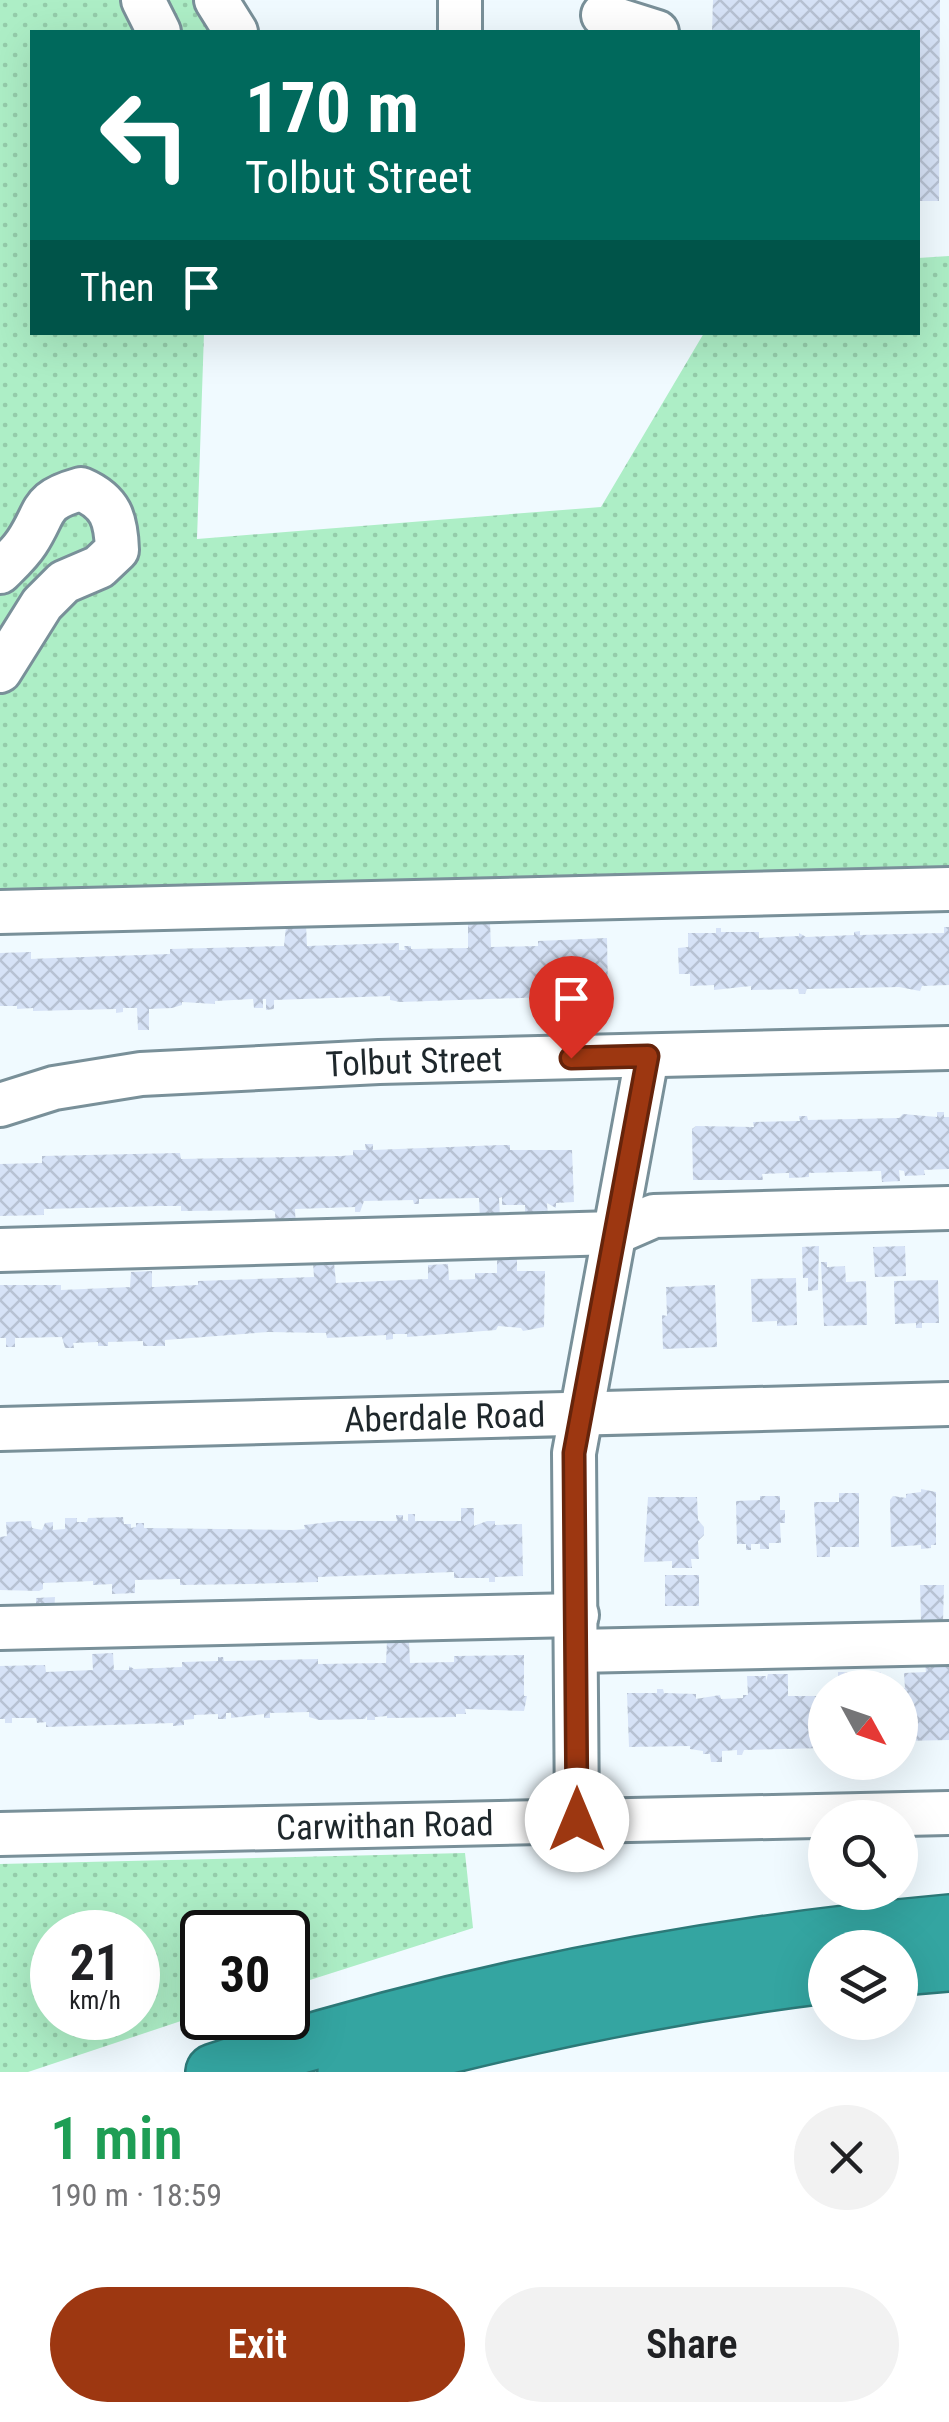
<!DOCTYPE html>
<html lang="en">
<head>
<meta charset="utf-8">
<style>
  :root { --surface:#fff; --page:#f2f2f2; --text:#202124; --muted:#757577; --accent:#9d3711 }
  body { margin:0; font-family:"Roboto Condensed",sans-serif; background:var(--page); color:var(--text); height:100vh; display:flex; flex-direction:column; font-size:38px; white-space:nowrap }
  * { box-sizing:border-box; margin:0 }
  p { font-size:32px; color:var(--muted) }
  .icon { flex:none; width:55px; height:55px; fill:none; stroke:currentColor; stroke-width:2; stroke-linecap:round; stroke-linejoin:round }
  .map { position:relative; height:2072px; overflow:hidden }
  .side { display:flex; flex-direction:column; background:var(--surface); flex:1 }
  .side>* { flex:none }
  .top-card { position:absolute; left:30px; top:30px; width:890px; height:305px; border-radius:0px; box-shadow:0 10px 40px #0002; background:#00695c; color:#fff; overflow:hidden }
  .needle { width:65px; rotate:130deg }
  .fabs { position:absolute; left:808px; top:1670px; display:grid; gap:20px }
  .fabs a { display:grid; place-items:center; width:110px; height:110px; border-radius:50%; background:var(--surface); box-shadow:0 10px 40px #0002; font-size:50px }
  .speed { position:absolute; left:30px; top:1910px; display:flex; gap:20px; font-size:50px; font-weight:700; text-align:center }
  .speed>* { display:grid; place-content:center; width:130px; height:130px; border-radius:50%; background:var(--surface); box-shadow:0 10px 40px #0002; line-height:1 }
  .speed small { font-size:25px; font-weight:400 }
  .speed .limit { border:5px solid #111; border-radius:15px; background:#fff; color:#111 }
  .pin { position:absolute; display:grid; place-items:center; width:85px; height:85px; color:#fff; margin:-102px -42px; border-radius:50% 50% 50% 0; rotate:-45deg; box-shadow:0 0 10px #0007 }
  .pin .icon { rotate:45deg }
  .me { position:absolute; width:110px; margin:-55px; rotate:0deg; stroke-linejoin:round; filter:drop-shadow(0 0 8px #0008) }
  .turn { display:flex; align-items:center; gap:35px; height:210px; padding:0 50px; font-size:45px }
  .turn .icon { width:130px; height:130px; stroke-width:2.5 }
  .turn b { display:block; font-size:70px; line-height:85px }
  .then { display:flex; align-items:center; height:95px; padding:0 50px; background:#0003; gap:20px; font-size:38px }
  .round { display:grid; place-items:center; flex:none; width:105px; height:105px; border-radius:52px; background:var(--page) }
  .headline { display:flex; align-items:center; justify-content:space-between; height:170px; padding:0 50px }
  h1 { font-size:60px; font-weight:600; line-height:75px; color:#1e9e55 }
  .primary-button { display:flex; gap:20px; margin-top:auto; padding:20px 50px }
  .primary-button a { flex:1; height:115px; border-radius:60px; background:var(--accent); color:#fff; font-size:40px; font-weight:600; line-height:115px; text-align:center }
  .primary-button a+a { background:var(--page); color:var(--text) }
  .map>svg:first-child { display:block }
  .green { fill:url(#green-dots); fill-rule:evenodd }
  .building { fill:url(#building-cross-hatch) }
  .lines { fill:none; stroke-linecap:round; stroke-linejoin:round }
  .minor-casing { stroke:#799099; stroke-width:48 }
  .highway-casing { stroke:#2c7978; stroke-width:60 }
  .minor { stroke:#fff; stroke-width:42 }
  .highway { stroke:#34a5a1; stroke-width:55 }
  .route-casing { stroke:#66240b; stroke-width:25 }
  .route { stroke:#9d3711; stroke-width:18 }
  .labels { text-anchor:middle; stroke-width:10; stroke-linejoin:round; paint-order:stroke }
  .street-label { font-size:35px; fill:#1e272b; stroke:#f0faff }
</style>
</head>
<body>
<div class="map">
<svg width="949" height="2072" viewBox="0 0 949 2072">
  <defs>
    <pattern id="green-dots" width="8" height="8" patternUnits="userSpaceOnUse" patternTransform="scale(2.5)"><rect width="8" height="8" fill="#adeec6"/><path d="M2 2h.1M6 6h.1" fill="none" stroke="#94ccaa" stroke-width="1.8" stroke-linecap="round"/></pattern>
    <pattern id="building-cross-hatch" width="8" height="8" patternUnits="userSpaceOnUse" patternTransform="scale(2.5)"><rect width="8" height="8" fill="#d6e2f6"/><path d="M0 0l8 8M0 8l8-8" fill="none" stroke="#b7c2d3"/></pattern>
  </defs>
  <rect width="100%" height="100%" fill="#f0faff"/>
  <!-- green -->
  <path class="green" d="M 0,0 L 215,0 L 214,32 L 32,32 L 32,332 L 204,333 L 197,539 L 601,507 L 704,333 L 918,332 L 918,258 L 949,256 L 949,884 L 0,930 Z
    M 465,1853 L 473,1928 L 288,1987 L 288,1932 L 202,1932 L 202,2014 L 28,2072 L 0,2072 L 0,1864 ZM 52,1932 L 138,1932 L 138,2018 L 52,2018 Z"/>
  <!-- building -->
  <path class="building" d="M 713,0 L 940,0 L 939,201 L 918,201 L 918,32 L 712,32 Z
    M 490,923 L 491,947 L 538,946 L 538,941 L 607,938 L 608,994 L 549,993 L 549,997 L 400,1002 L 390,1000 L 390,996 L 274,1000 L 274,1009 L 266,1010 L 266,999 L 263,999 L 263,1008 L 254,1008 L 253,999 L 215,1001 L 215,1004 L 182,1002 L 182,1005 L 172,1008 L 149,1009 L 149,1030 L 138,1030 L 137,1008 L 123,1008 L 123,1012 L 116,1013 L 116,1009 L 33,1011 L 33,1008 L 17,1009 L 17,1006 L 0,1006 L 0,953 L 31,952 L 31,959 L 55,958 L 170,954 L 170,949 L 284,946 L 286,926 L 306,925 L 307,946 L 399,943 L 399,950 L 405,950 L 404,946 L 411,946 L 411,949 L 468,948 L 468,924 Z
    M 944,927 L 949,927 L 949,985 L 922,986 L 920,991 L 899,987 L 807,989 L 805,994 L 799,994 L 798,989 L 751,990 L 751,986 L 714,990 L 714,985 L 690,986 L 690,974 L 679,974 L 678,948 L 688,947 L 688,933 L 716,933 L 716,928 L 721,928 L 721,932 L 759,932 L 759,938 L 799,936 L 799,933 L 806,937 L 854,935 L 854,932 L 860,931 L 860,935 L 944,933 Z
    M 937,1112 L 944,1112 L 944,1117 L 949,1117 L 949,1169 L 924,1170 L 925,1175 L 905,1176 L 904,1171 L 899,1170 L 900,1181 L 882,1182 L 881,1171 L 878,1171 L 809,1173 L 809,1177 L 789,1178 L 789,1173 L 786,1173 L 762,1174 L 763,1180 L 693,1180 L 692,1129 L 696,1126 L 754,1127 L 753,1122 L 800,1121 L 799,1116 L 807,1116 L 808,1120 L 899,1118 L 903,1114 L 937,1117 Z
    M 365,1144 L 373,1144 L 373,1150 L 501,1145 L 510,1145 L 510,1150 L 572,1150 L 574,1202 L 556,1203 L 556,1208 L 547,1203 L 548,1219 L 525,1220 L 525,1205 L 502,1205 L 502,1197 L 499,1198 L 500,1220 L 480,1220 L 479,1198 L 419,1199 L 419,1204 L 414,1204 L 413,1200 L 364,1201 L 360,1212 L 355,1212 L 355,1207 L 295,1209 L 296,1232 L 276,1233 L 275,1212 L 272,1210 L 181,1211 L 181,1206 L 158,1206 L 44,1209 L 44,1215 L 0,1216 L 0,1164 L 42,1163 L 42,1156 L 180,1153 L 181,1159 L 341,1156 L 353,1155 L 353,1150 L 366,1150 Z
    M 819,1246 L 818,1290 L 808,1291 L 808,1278 L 803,1278 L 802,1247 Z
    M 905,1246 L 906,1276 L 875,1277 L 873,1247 Z
    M 497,1255 L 517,1255 L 517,1271 L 545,1271 L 544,1327 L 523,1331 L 521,1328 L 498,1326 L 496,1330 L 407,1337 L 407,1334 L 393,1334 L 393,1339 L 386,1340 L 386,1335 L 327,1338 L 326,1333 L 268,1332 L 165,1340 L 165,1346 L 143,1346 L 143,1341 L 108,1342 L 108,1346 L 98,1346 L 98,1342 L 73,1343 L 74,1348 L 65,1348 L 62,1337 L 15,1338 L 15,1347 L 6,1347 L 6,1338 L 0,1338 L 0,1285 L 61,1285 L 61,1290 L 130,1287 L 131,1272 L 152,1271 L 152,1287 L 154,1287 L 198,1285 L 198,1281 L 314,1277 L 313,1262 L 334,1262 L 336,1283 L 428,1279 L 428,1265 L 448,1264 L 449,1280 L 475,1279 L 475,1273 L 497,1273 Z
    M 821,1262 L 827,1262 L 827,1267 L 845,1266 L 846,1282 L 866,1281 L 867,1325 L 824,1326 Z
    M 796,1278 L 797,1325 L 777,1326 L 777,1321 L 752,1322 L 751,1279 Z
    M 938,1280 L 939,1323 L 922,1323 L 922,1328 L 916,1328 L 916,1323 L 895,1324 L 894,1281 Z
    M 715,1285 L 717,1347 L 663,1349 L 662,1315 L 667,1316 L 666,1287 Z
    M 921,1489 L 936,1492 L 936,1545 L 931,1545 L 931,1548 L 921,1549 L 921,1545 L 891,1547 L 890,1500 L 893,1496 L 906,1498 L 906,1494 L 921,1492 Z
    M 839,1493 L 859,1493 L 859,1547 L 830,1547 L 830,1557 L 817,1557 L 814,1502 L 839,1502 Z
    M 760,1496 L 780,1496 L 780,1510 L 785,1510 L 785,1523 L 780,1523 L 781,1543 L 769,1543 L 769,1549 L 760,1549 L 760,1544 L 751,1544 L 751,1550 L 746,1550 L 746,1544 L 737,1544 L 736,1501 L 760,1500 Z
    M 648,1497 L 697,1497 L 698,1520 L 704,1527 L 704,1535 L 698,1541 L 699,1559 L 691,1559 L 692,1568 L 672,1568 L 672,1561 L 644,1562 Z
    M 461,1508 L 474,1508 L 474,1526 L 487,1521 L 495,1521 L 495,1525 L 522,1524 L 523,1576 L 495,1577 L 495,1582 L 489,1582 L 489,1578 L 454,1578 L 454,1572 L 318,1577 L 318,1582 L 249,1584 L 180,1585 L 180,1579 L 135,1580 L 135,1593 L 112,1594 L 112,1584 L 93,1585 L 93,1581 L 43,1583 L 43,1589 L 39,1591 L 0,1590 L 0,1537 L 7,1536 L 6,1522 L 31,1521 L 32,1528 L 42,1530 L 45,1523 L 53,1522 L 53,1530 L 65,1529 L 65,1518 L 77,1518 L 77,1522 L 87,1522 L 88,1518 L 123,1517 L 124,1524 L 131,1524 L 131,1528 L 136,1527 L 136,1523 L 144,1523 L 144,1528 L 293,1530 L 305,1529 L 304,1525 L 339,1521 L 397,1521 L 396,1515 L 403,1515 L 403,1520 L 408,1521 L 408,1514 L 415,1514 L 415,1521 L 461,1521 Z
    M 665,1575 L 699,1575 L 699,1606 L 665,1606 Z
    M 920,1585 L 944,1585 L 943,1621 L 921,1622 Z
    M 55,1597 L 54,1616 L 36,1617 L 36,1598 Z
    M 387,1641 L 409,1641 L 410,1663 L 454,1662 L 454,1656 L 524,1655 L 524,1696 L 527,1696 L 524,1711 L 465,1709 L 466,1714 L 456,1714 L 456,1717 L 387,1718 L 387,1716 L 375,1717 L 375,1720 L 367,1720 L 367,1716 L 365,1719 L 319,1720 L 309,1717 L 309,1712 L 270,1713 L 270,1718 L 264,1718 L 264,1714 L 231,1718 L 231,1713 L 226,1713 L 226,1719 L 218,1719 L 218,1714 L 194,1715 L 194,1719 L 184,1720 L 184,1725 L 173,1726 L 173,1723 L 46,1727 L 46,1722 L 37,1723 L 36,1718 L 12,1718 L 12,1723 L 5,1723 L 5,1719 L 0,1719 L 0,1666 L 45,1665 L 46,1672 L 93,1670 L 92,1654 L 113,1653 L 114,1670 L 129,1670 L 129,1666 L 134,1669 L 182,1667 L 182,1662 L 218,1661 L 218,1657 L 223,1657 L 224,1661 L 228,1661 L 318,1659 L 318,1664 L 386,1663 Z
    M 925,1665 L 949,1665 L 949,1740 L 900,1741 L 900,1688 L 905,1688 L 904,1673 L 926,1672 Z
    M 838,1672 L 881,1672 L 881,1688 L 838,1688 Z
    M 768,1674 L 788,1674 L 788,1696 L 825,1696 L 825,1748 L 744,1750 L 742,1755 L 737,1755 L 737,1750 L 722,1751 L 722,1762 L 711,1762 L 710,1754 L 703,1754 L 703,1751 L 690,1749 L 690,1746 L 629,1747 L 627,1693 L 657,1693 L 657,1689 L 663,1689 L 664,1693 L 696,1694 L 696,1699 L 720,1695 L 721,1699 L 743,1698 L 743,1695 L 748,1695 L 747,1676 L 766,1676 L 766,1681 Z"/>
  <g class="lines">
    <defs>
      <g id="minor">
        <path d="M 143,0 L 159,32"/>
        <path d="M 216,0 L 236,32"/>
        <path d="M 460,0 L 460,32"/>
        <path d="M 603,15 L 657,32"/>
        <path d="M 0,572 C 9,563 20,553 27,542 C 48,510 38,501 81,489 C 111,502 116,519 117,550 L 99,567 L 64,582 L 42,604 L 0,671"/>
        <path d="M 0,912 L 949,889"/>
        <path id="s1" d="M 0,1105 L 54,1088 L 141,1074 L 379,1062 L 949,1048"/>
        <path d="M 0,1250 L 615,1233 L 654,1216 L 949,1208"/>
        <path id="s2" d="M 0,1429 L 949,1404"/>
        <path d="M 0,1628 L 577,1615"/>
        <path d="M 576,1651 L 949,1643"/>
        <path d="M 577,1820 L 574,1453 L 647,1057"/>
        <path id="s3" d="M 0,1834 L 949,1813"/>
      </g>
      <path id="highway" d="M 900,1967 L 949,1963
        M 214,2072 C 454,1993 698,1946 949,1923
        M 346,2072 C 504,2028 663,1995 825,1975"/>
    </defs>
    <!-- minor casing -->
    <use href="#minor" class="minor-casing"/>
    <!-- highway casing -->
    <use href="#highway" class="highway-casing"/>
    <!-- minor -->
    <use href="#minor" class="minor"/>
    <!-- highway -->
    <use href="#highway" class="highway"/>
  </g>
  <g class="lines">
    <defs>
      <path id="route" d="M 571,1058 L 648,1056 L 574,1453 L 577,1820"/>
    </defs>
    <!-- route casing -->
    <use href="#route" class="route-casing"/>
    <!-- route -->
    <use href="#route" class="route"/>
  </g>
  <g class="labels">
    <!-- street labels -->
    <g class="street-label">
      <text dy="12" stroke="none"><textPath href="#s1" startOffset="418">Tolbut Street</textPath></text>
      <text dy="12" stroke="none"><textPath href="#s2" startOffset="445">Aberdale Road</textPath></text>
      <text dy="12" stroke="none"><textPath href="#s3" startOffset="385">Carwithan Road</textPath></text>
    </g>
  </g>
</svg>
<div class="fabs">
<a><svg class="needle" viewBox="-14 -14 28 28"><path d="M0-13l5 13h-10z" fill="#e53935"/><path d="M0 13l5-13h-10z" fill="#757577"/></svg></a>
<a><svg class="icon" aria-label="search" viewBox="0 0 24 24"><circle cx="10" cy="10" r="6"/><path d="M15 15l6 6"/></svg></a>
<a><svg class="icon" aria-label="layers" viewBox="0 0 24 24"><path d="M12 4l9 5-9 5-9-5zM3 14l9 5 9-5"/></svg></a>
</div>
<div class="speed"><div>21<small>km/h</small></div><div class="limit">30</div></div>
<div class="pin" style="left:571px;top:1058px;background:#d93025"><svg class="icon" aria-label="arrive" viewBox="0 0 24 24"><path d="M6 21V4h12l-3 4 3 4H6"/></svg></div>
<svg class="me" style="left:577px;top:1820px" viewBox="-20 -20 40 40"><circle r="19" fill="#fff"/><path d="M0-13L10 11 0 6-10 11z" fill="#9d3711"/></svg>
<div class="top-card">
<div class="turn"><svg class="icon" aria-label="left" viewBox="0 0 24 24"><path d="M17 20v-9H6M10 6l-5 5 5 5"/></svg><div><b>170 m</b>Tolbut Street</div></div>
<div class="then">Then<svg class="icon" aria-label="arrive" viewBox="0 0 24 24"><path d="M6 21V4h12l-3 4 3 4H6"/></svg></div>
</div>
</div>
<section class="side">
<div class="headline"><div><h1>1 min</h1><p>190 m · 18:59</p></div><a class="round"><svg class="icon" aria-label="close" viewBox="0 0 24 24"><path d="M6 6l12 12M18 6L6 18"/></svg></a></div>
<div class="primary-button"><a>Exit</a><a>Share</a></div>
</section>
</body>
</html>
